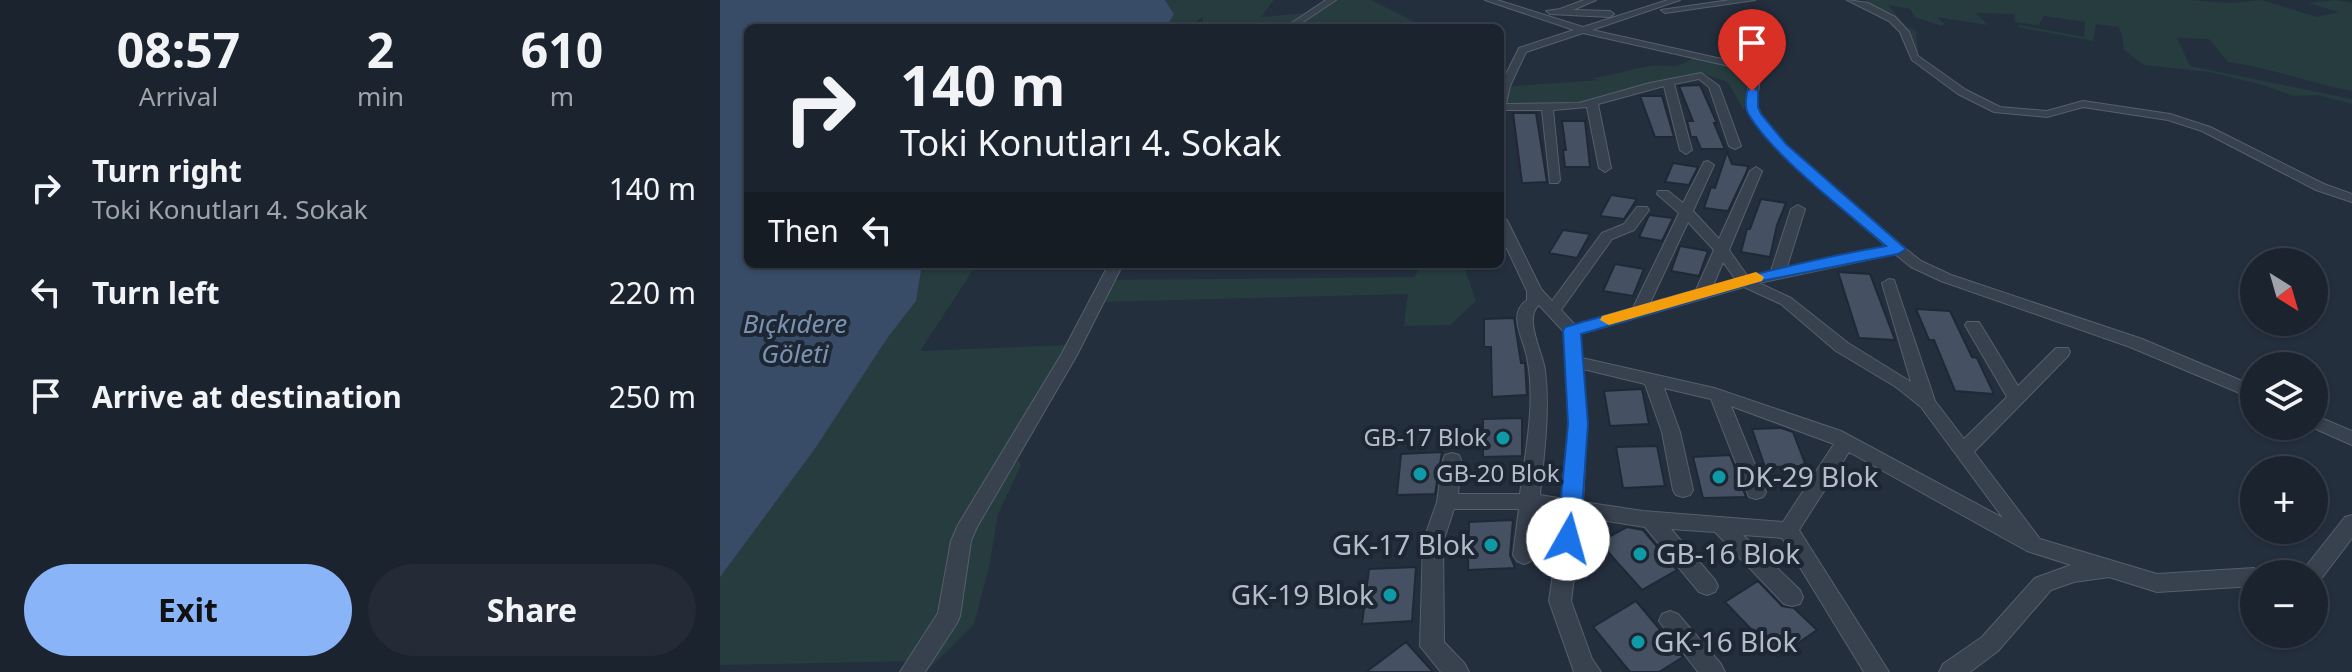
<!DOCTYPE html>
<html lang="en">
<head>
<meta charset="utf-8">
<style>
  :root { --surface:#1b232e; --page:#242b36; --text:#f1f3f6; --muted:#a0a4aa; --line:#39404a; --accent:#8ab4f8 }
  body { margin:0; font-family:"Noto Sans",sans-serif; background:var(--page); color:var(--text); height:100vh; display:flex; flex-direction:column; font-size:30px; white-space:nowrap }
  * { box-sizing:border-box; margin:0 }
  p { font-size:26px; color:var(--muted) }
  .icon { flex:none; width:44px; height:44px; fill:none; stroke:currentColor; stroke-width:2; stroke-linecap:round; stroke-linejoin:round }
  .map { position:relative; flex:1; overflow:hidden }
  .details { display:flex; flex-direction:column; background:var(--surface); width:720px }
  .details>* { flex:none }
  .top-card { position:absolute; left:24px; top:24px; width:760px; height:244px; border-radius:12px; box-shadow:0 2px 6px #0004,0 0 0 2px var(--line); background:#1b232e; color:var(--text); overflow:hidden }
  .needle { width:52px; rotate:143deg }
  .tools { position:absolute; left:1520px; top:248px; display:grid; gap:16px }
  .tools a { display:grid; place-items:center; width:88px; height:88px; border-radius:50%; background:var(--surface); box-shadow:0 2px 6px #0004,0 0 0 2px var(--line); font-size:40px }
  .pin { position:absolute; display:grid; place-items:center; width:68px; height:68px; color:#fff; margin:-82px -34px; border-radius:50% 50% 50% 0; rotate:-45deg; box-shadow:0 0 8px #0007 }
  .pin .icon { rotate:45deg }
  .me { position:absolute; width:88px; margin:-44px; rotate:7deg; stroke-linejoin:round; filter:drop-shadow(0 0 6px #0008) }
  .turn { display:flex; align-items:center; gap:28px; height:168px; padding:0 24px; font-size:36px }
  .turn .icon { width:104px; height:104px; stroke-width:2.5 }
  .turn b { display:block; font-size:56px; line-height:68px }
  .then { display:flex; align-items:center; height:76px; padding:0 24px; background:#0003; gap:16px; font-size:30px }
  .eta { display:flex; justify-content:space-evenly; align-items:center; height:136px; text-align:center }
  .eta b { font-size:48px; font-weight:700; line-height:56px }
  .action { display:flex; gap:16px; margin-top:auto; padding:16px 24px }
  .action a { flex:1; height:92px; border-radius:48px; background:var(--accent); color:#111; font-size:32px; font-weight:700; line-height:92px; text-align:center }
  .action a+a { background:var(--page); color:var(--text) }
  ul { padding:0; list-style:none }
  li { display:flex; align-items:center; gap:24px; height:104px; padding:0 24px }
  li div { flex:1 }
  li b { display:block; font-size:30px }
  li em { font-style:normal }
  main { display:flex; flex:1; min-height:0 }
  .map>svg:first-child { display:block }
  .green { fill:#263c3f }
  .water { fill:#394c67 }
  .building { fill:#455162; stroke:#1f2835; stroke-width:2 }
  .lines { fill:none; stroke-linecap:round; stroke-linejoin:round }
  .minor-casing { stroke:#565f6c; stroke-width:2 }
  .minor { fill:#38414e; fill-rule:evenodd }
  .route { fill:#1a73e8; stroke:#114b97; stroke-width:2 }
  .slow { fill:#f59e0b }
  .culture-dot { fill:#0f9aa8; stroke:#1d2633; stroke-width:3 }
  .labels { text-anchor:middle; stroke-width:8; stroke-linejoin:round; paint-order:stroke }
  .poi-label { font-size:24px; fill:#b4bcc9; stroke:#1d2633; text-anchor:end }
  .water-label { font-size:26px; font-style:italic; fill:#7c92b1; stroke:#1d2633 }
  .near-poi-label { font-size:28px; fill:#b4bcc9; stroke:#1d2633; text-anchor:start }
</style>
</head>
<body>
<main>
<section class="details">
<div class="eta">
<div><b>08:57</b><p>Arrival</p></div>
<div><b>2</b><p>min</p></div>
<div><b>610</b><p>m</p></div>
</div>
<ul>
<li><svg class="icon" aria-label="right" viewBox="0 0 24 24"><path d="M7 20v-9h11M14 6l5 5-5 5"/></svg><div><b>Turn right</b><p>Toki Konutları 4. Sokak</p></div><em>140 m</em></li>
<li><svg class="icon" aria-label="left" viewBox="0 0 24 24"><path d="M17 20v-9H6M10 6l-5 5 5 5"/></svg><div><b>Turn left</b></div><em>220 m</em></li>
<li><svg class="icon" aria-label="arrive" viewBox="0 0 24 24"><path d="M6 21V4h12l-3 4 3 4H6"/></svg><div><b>Arrive at destination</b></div><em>250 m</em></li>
</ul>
<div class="action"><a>Exit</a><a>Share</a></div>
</section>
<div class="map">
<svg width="1632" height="672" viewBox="0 0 1632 672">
  <rect width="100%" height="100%" fill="#242f3e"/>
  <!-- green -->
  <path class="green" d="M 445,0 L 554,0 L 541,17 L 586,13 L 562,28 L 482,28 L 483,17 L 477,20 L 477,28 L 446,28 L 454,14 Z
    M 616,0 L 651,0 L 697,23 L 665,28 L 572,28 Z
    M 1147,0 L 1471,0 L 1509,3 L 1541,0 L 1597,17 L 1619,12 L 1588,3 L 1616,0 L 1632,3 L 1632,91 C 1590,83 1551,68 1508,62 L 1489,39 L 1457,38 L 1470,66 L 1632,99 L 1632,104 L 1598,95 L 1574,96 L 1540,84 L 1489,72 L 1424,65 L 1404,50 L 1402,34 L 1398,27 L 1376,24 L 1373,41 L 1298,27 L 1300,25 L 1364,37 L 1365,22 L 1324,16 L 1319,25 L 1295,22 L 1294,14 L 1256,13 L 1268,25 L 1216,17 L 1225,24 L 1222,26 L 1195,17 L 1190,9 L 1168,5 L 1186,26 L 1196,31 L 1198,52 L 1193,51 L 1171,16 L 1141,2 Z
    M 974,57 L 1022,71 L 1027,76 L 1024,111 L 1008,82 L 981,73 L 860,103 L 780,105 L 780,87 L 880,80 L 871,78 C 891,76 911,69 930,66 C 952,64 954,71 974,57 Z
    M 126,264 L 257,264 L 200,351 L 347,345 L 226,587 L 213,627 L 193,661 L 0,665 L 0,274 Z
    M 703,264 L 743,264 L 756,301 L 730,325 L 684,326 L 688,294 L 382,302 L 393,280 L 694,277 Z
    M 296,457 L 301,465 L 278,514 L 269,567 L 254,624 L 206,672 L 196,672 L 255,525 Z"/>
  <!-- water -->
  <path class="water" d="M 0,0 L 445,0 L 454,14 L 446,28 L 28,28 L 28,264 L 202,264 L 196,301 L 168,337 L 94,450 L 0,577 Z"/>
  <!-- building -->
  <path class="building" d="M 980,85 L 997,123 L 994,123 L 1005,149 L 981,149 L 976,137 L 971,137 L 967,121 L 973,121 L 959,86 Z
    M 920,96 L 942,96 L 954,137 L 935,137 Z
    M 793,113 L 816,113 L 827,182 L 802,183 Z
    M 842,121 L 865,121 L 870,167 L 845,167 L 843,150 L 846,150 Z
    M 1007,152 L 1012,164 L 1028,166 L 1027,171 L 1008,211 L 984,208 L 991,187 L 995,188 Z
    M 953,163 L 978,167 L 969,185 L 945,182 Z
    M 891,195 L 917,199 L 904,219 L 880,216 Z
    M 1041,199 L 1066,203 L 1057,225 L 1050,257 L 1021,252 L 1027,229 L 1030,229 Z
    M 929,215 L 953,218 L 942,241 L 919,237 Z
    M 843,230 L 870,234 L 857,258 L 829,253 Z
    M 960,246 L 988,251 L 979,276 L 951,271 Z
    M 895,264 L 924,269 L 913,296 L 883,291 Z
    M 1118,272 L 1150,274 L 1175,340 L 1139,338 Z
    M 1196,309 L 1230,311 L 1252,357 L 1257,358 L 1274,394 L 1235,391 L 1214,340 L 1209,340 Z
    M 794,318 L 801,363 L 805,363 L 807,395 L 772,397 L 771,347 L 764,347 L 764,319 Z
    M 922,389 L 929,424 L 890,426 L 884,391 Z
    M 802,418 L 802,456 L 763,457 L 763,419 Z
    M 1061,428 L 1073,432 L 1086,466 L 1045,467 L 1032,429 Z
    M 937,446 L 945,486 L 903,488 L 896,447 Z
    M 722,452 L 715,494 L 677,495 L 681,454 Z
    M 1010,455 L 1026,497 L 983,498 L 973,457 Z
    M 793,520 L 790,555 L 795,568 L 748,570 L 749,522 Z
    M 907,527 L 923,530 L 957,570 L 922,590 L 879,542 Z
    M 696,567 L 692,621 L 642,624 L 649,569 Z
    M 1038,581 L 1062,606 L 1074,608 L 1097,630 L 1058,657 L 1005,602 Z
    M 916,601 L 963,657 L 939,672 L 910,672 L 873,627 Z
    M 686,642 L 713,672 L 646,672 Z"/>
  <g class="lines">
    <defs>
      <path id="minor" d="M 606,0 L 616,0 L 574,28 L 564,28 Z
        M 765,0 L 777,0 L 863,27 L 948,0 L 960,0 L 872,30 L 1024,64 L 1040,78 L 1036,107 L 1045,121 L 1066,145 L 1187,250 L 1201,261 L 1231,275 L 1422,339 L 1534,386 L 1534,399 L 1410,347 L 1221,281 L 1191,267 L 1175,254 L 1039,283 L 1071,298 L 1128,343 L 1191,382 L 1162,283 L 1169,279 L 1174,280 L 1215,401 L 1244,439 L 1287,397 L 1245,325 L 1247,322 L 1259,322 L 1298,386 L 1336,348 L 1348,348 L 1350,352 L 1348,356 L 1254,452 L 1320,539 L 1437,574 L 1534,568 L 1543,574 L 1534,574 L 1534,586 L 1437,592 L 1389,577 L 1354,582 L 1331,590 L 1278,651 L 1250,672 L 1219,672 L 1223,664 L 1262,637 L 1315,578 L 1351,565 L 1307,551 L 1129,452 L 1079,530 L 1169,672 L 1144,672 L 1062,538 L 1023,535 L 1080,590 L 1083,597 L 1080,604 L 1072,606 L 1064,604 L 995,532 L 951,529 L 995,580 L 998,586 L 995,592 L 987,595 L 979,592 L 925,527 L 862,517 L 851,601 L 872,659 L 881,672 L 854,672 L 829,601 L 842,514 L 819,510 L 815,555 L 811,561 L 804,564 L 797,561 L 793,555 L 799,509 L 734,509 L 723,542 L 724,642 L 745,664 L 749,672 L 721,672 L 700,646 L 703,542 L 717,502 L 723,460 L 725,455 L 732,453 L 739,455 L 741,460 L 738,494 L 800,494 C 806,448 816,402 807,357 C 803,337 787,314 807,300 L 807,291 L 780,234 L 780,216 L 787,220 L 821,289 L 832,301 L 882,233 L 904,224 L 917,207 L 927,207 L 929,210 L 914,230 L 892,239 L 841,310 L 855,325 L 913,308 L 959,213 L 937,194 L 938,191 L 948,191 L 963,203 L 984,162 L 988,161 L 994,165 L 973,211 L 999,239 L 1030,171 L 1036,167 L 1042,171 L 1009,250 L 1028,277 L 1051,271 L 1071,209 L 1078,205 L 1085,209 L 1067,267 L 1167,247 C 1138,221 1037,140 1027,109 C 1024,101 1029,88 1030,79 L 1018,68 L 863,33 L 806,52 L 790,86 L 786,104 L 859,103 L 930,83 L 981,73 L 999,86 L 1021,146 L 1015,149 L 1009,146 L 989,87 L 979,79 L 954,84 L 972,150 L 966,154 L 960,150 L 944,86 L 878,104 L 891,168 L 885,172 L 879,168 L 867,107 L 833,110 L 840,180 L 838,183 L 830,183 L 822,110 L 780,110 L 780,86 L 799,48 L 854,30 ZM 968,222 L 994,250 L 976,290 L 930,303 ZM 1003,262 L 1016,280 L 993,286 ZM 1024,287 L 1061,304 L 1116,351 L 1176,387 L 1201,407 L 1283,518 L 1121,431 L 994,388 L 862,358 L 860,334 ZM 819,305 L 844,332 L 849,424 L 844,499 L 820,495 C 824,453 830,412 825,370 C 823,353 803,318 819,305 ZM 863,369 L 925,384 L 942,432 L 953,490 L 956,495 L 963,497 L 970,495 L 973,490 L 960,432 L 944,388 L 991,399 L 1029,497 L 1036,499 L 1043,497 L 1046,492 L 1011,406 L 1114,444 L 1063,522 L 923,511 L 863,502 L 867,424 Z
        M 864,0 L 876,0 L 853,10 L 890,11 L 894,14 L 890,17 L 830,14 L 826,11 L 840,9 Z
        M 1010,0 L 1035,0 L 945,13 L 941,10 Z
        M 1127,0 L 1148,3 L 1175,17 L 1189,32 L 1198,56 L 1246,90 L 1280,107 L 1327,111 L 1363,101 L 1450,114 L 1490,127 L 1604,184 L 1632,194 L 1632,202 L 1596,190 L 1482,131 L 1448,120 L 1363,107 L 1327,117 L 1274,112 L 1238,94 L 1192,60 L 1180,32 L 1169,21 Z
        M 389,264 L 403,264 L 357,355 L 257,527 L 251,541 L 240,616 L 237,623 L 205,672 L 180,672 L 218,613 L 231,541 L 238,525 L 341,355 Z
        M 1594,415 L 1632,431 L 1632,445 L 1589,426 L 1594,426 Z
        M 1632,515 L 1632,538 L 1601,579 L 1594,582 L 1594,574 L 1574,574 L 1577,568 L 1587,565 L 1625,517 Z
        M 950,611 L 958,614 L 1001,664 L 1005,672 L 978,672 L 939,621 L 942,614 Z"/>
    </defs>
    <!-- minor casing -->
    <use href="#minor" class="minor-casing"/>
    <!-- minor -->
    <use href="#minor" class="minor"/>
  </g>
  <!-- route -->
  <path class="route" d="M 1032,87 L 1038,91 L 1038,107 L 1041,114 L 1066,144 L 1186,249 L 1178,254 L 1041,281 L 861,334 L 868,424 L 860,539 L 857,546 L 848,549 L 840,546 L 837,539 L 848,424 L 843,331 L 845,327 C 952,297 1056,265 1166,246 C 1127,212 1054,157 1029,115 C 1024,108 1026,100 1027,91 Z"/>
  <!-- slow -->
  <path class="slow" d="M 1036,272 L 1044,277 L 1042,281 L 889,325 L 880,320 L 882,316 Z"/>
  <!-- markers -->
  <g class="culture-dot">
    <circle cx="783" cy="438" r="8"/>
    <circle cx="700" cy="474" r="8"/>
    <circle cx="999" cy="477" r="8"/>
    <circle cx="771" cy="545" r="8"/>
    <circle cx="920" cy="554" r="8"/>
    <circle cx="670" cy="595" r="8"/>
    <circle cx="918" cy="642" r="8"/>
  </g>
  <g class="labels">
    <!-- poi labels -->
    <g class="poi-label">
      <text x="767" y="446">GB-17 Blok</text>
      <text x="716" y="482" text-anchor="start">GB-20 Blok</text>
    </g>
    <!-- water labels -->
    <g class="water-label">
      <text x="75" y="333">Bıçkıdere<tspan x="75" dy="30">Göleti</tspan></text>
    </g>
    <!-- near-poi labels -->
    <g class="near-poi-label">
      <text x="1015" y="487">DK-29 Blok</text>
      <text x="755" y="555" text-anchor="end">GK-17 Blok</text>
      <text x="936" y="564">GB-16 Blok</text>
      <text x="654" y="605" text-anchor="end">GK-19 Blok</text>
      <text x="934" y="652">GK-16 Blok</text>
    </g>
  </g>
</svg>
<div class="tools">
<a><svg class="needle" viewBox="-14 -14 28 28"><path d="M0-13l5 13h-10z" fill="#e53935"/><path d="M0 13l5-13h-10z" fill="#a0a4aa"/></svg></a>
<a><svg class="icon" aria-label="layers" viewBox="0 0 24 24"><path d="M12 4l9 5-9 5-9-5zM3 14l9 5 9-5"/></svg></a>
<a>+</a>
<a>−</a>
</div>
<div class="pin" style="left:1032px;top:91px;background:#d93025"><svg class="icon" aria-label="arrive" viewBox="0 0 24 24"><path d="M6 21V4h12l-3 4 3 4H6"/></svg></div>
<svg class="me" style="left:848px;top:539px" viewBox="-20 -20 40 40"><circle r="19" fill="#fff"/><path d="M0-13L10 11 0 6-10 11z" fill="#1a73e8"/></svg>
<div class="top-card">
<div class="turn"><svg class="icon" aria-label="right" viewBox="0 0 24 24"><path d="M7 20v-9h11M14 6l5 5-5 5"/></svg><div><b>140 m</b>Toki Konutları 4. Sokak</div></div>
<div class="then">Then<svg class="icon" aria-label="left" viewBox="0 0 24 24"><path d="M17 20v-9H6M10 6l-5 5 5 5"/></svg></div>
</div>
</div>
</main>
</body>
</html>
